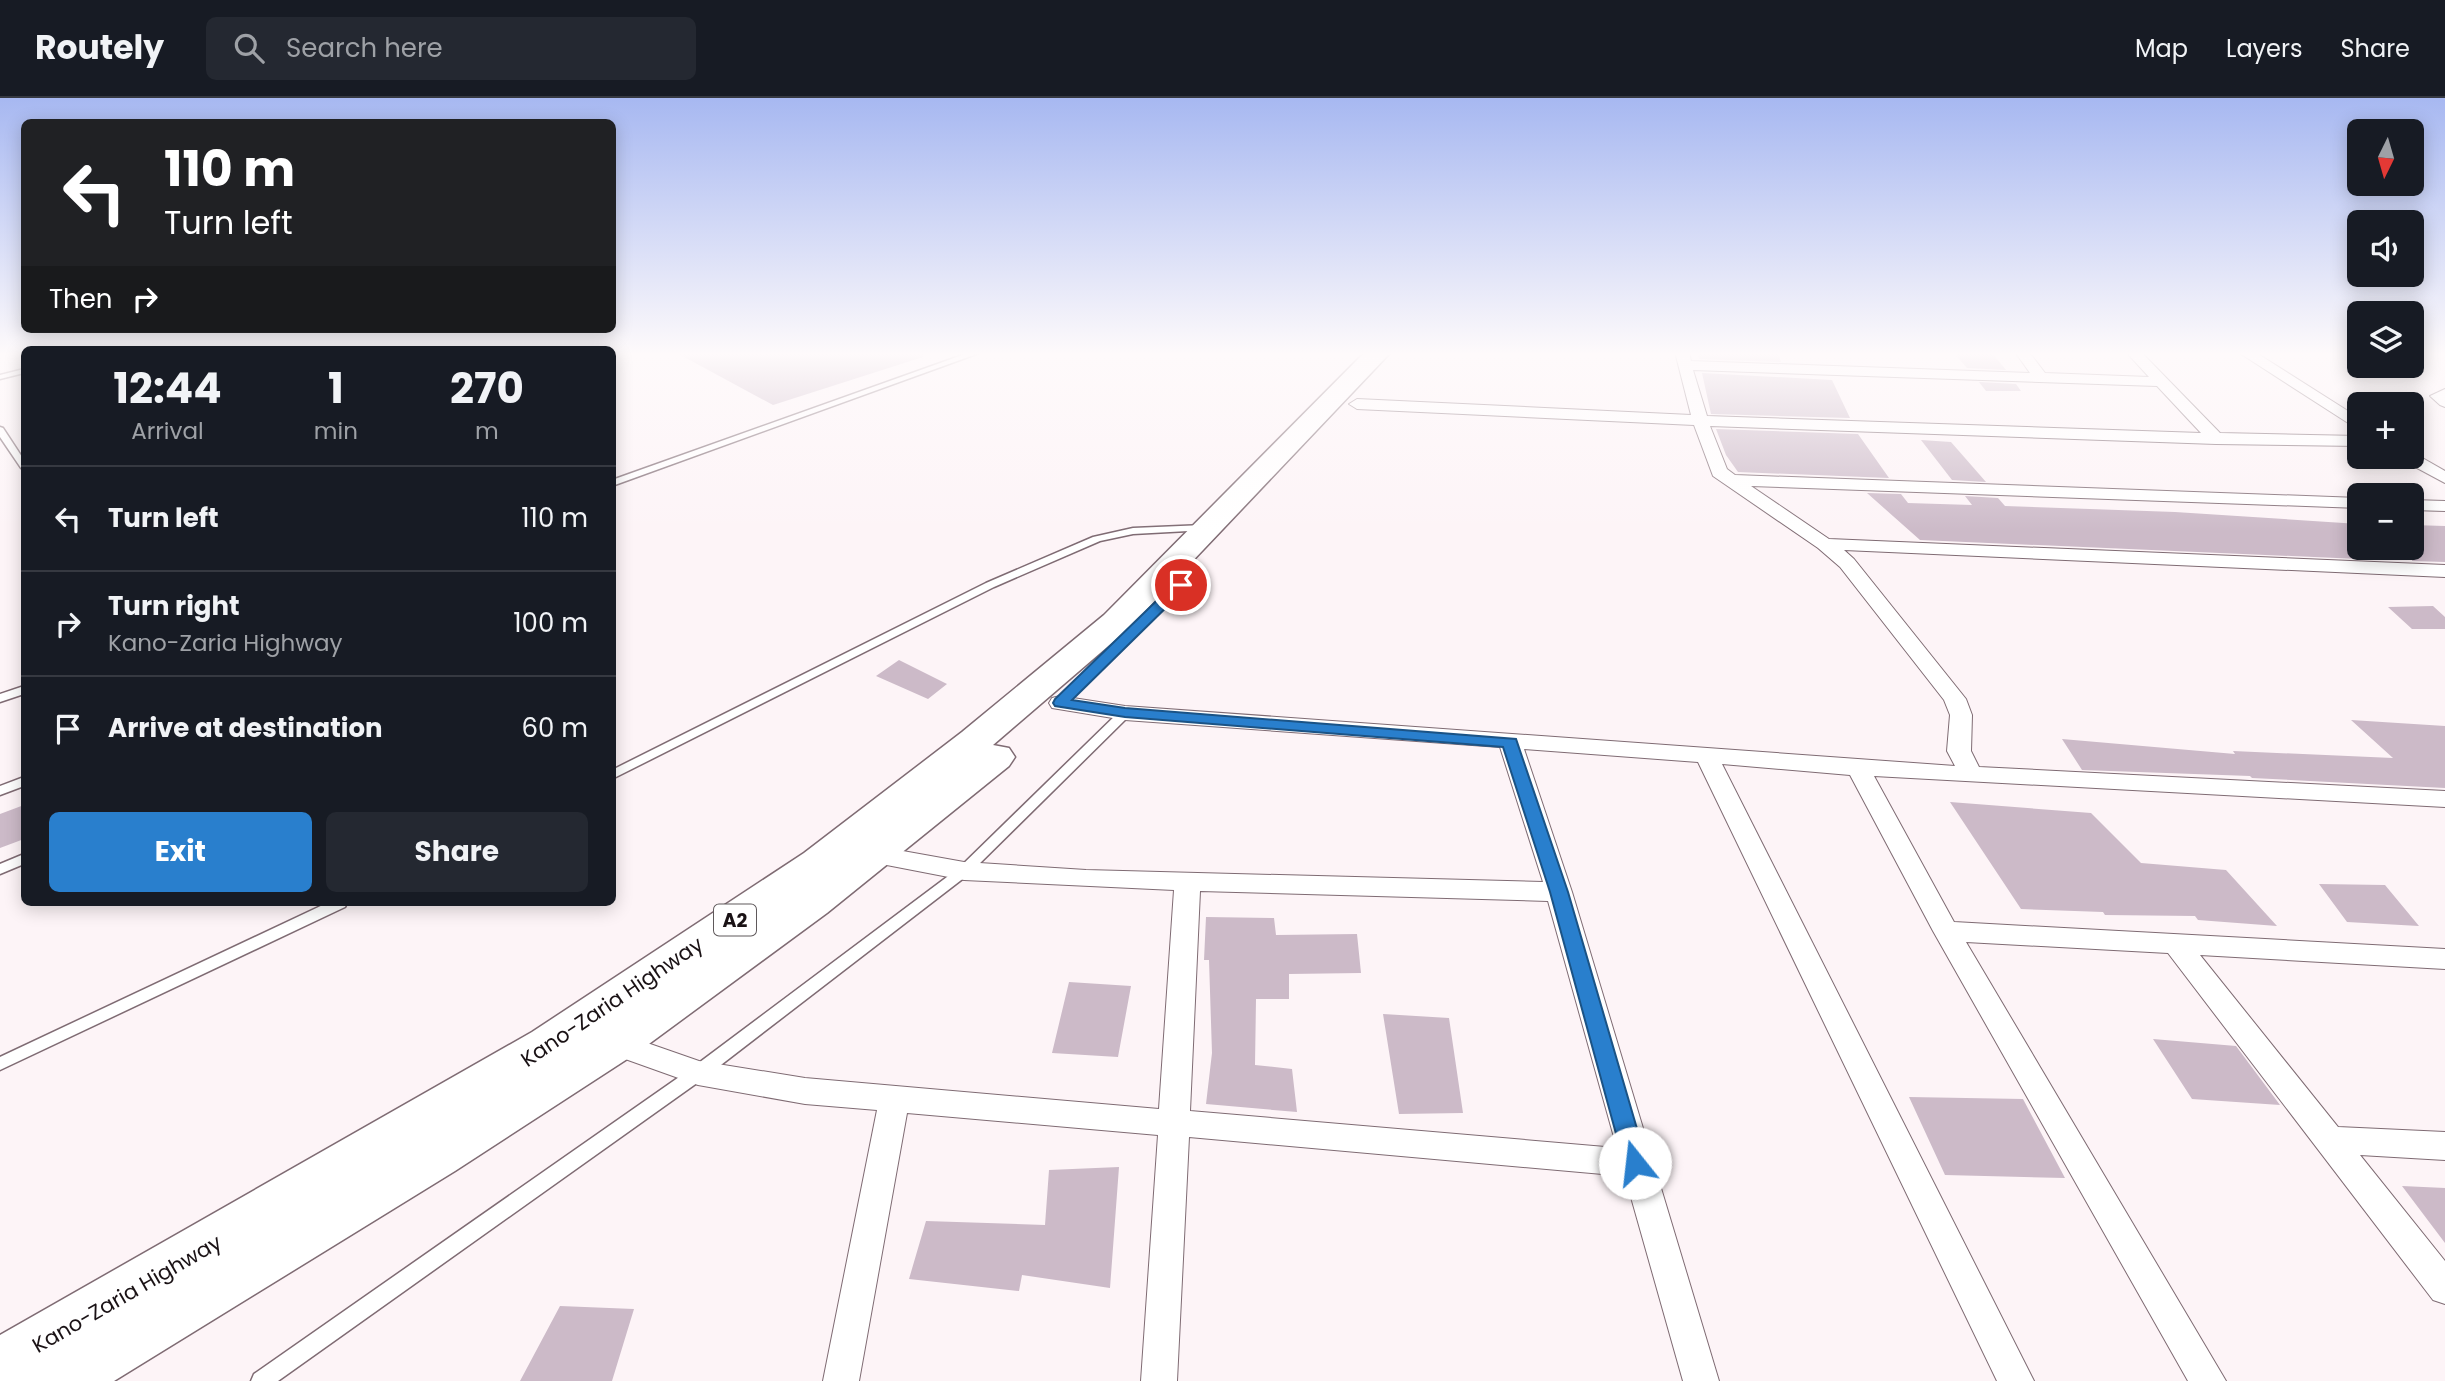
<!DOCTYPE html>
<html lang="en">
<head>
<meta charset="utf-8">
<style>
  :root { --surface:#171b24; --page:#242831; --text:#f1f3f6; --muted:#9ea1a6; --line:#363941; --accent:#297fcd }
  body { margin:0; font-family:Poppins,sans-serif; background:var(--page); color:var(--text); height:100vh; display:flex; flex-direction:column; font-size:26px; white-space:nowrap }
  * { box-sizing:border-box; margin:0 }
  p { font-size:23px; color:var(--muted) }
  .icon { flex:none; width:38px; height:38px; fill:none; stroke:currentColor; stroke-width:2; stroke-linecap:round; stroke-linejoin:round }
  .map { position:relative; flex:1; overflow:hidden }
  .drawer { position:absolute; left:21px; top:248px; width:595px; height:560px; display:flex; flex-direction:column; background:var(--surface); border-radius:10px; box-shadow:0 4px 18px #0003 }
  .drawer>* { flex:none }
  .guide { position:absolute; left:21px; top:21px; width:595px; height:214px; border-radius:10px; box-shadow:0 4px 18px #0003; background:#202124; color:#fff; overflow:hidden }
  .needle { width:46px; rotate:185deg }
  .controls { position:absolute; left:2347px; top:21px; display:grid; gap:14px }
  .controls a { display:grid; place-items:center; width:77px; height:77px; border-radius:10px; background:var(--surface); box-shadow:0 4px 18px #0003; font-size:35px }
  .pin { position:absolute; display:grid; place-items:center; width:60px; height:60px; color:#fff; margin:-30px; border:4px solid #fff; border-radius:50%; box-shadow:0 2px 7px #0007 }
  .me { position:absolute; width:77px; margin:-38px; rotate:344deg; stroke-linejoin:round; filter:drop-shadow(0 0 5px #0008) }
  .turn { display:flex; align-items:center; gap:24px; height:147px; padding:0 28px; font-size:32px }
  .turn .icon { width:91px; height:91px; stroke-width:2.5 }
  .turn b { display:block; font-size:49px; line-height:60px }
  .then { display:flex; align-items:center; height:66px; padding:0 28px; background:#0003; gap:14px; font-size:26px }
  .eta { display:flex; justify-content:space-evenly; align-items:center; height:119px; text-align:center }
  .eta b { font-size:42px; font-weight:700; line-height:49px }
  .primary-button { display:flex; gap:14px; margin-top:auto; padding:14px 28px }
  .primary-button a { flex:1; height:80px; border-radius:10px; background:var(--accent); color:#fff; font-size:28px; font-weight:700; line-height:80px; text-align:center }
  .primary-button a+a { background:var(--page); color:var(--text) }
  ul { padding:0; list-style:none }
  li { display:flex; align-items:center; gap:21px; height:105px; padding:0 28px; border-top:2px solid var(--line) }
  li div { flex:1 }
  li b { display:block; font-size:26px }
  li em { font-style:normal }
  header { display:flex; align-items:center; gap:42px; box-sizing:border-box; height:98px; padding:0 35px; background:var(--surface); border-bottom:2px solid var(--line) }
  header strong { font-size:33px }
  nav { display:flex; gap:38px; margin-inline-start:auto; font-size:24px }
  .search { width:490px; height:63px; background:var(--page); display:flex; align-items:center; gap:18px; box-sizing:border-box; padding:0 24px; border-radius:10px; color:var(--muted); font-size:26px }
  .map>svg:first-child { display:block }
  .building { fill:#ccbac8 }
  .lines { fill:none; stroke-linecap:round; stroke-linejoin:round }
  .lane-casing { stroke:#7f6b73; stroke-width:3 }
  .street-casing { stroke:#7f6b73; stroke-width:2 }
  .highway-casing { stroke:#7f6b73; stroke-width:3 }
  .lane { fill:#fff; fill-rule:evenodd }
  .street { fill:#fff; fill-rule:evenodd }
  .highway { fill:#fff; fill-rule:evenodd }
  .route { fill:#297fcd; stroke:#1b5385; stroke-width:2 }
  .labels { text-anchor:middle; stroke-width:7; stroke-linejoin:round; paint-order:stroke }
  .shield { fill:#fff; stroke:#5f595b; stroke-width:2 }
  .shield-label { font-size:19px; font-weight:bold; fill:#1a1215 }
  .street-label { font-size:21px; fill:#1a1215; stroke:#fff }
</style>
</head>
<body>
<header>
<strong>Routely</strong>
<div class="search"><svg class="icon" aria-label="search" viewBox="0 0 24 24"><circle cx="10" cy="10" r="6"/><path d="M15 15l6 6"/></svg>Search here</div>
<nav><a>Map</a><a>Layers</a><a>Share</a></nav>
</header>
<div class="map">
<svg width="2445" height="1283" viewBox="0 0 2445 1283">
  <rect width="100%" height="100%" fill="#fdf4f7"/>
  <!-- building -->
  <path class="building" d="M 675,254 L 922,254 L 923,259 L 773,307 Z
    M 1698,254 L 1778,254 L 1781,264 L 1699,261 Z
    M 1953,254 L 1993,256 L 2006,272 L 1967,270 Z
    M 1702,275 L 1832,282 L 1850,320 L 1711,316 Z
    M 1979,284 L 2016,286 L 2021,293 L 1986,293 Z
    M 1716,331 L 1858,336 L 1889,380 L 1738,374 L 1726,357 Z
    M 1921,342 L 1951,344 L 1986,384 L 1952,382 Z
    M 1867,395 L 1901,396 L 1908,405 L 1972,407 L 1965,398 L 1998,400 L 2005,408 L 2175,414 L 2359,426 L 2359,461 L 1920,442 Z
    M 2412,427 L 2445,428 L 2445,464 L 2412,463 Z
    M 2433,508 L 2445,519 L 2445,531 L 2412,531 L 2388,509 Z
    M 899,562 L 947,586 L 928,601 L 876,578 Z
    M 2351,622 L 2445,628 L 2445,690 L 2252,680 L 2250,678 L 2082,672 L 2062,641 L 2235,656 L 2233,653 L 2393,660 Z
    M 1950,704 L 2091,715 L 2141,765 L 2226,772 L 2277,828 L 2198,822 L 2195,818 L 2105,817 L 2103,814 L 2021,811 Z
    M 24,707 L 24,741 L 0,750 L 0,716 Z
    M 2319,786 L 2385,787 L 2419,828 L 2347,824 Z
    M 1206,819 L 1274,820 L 1276,837 L 1357,836 L 1361,875 L 1289,876 L 1289,901 L 1256,901 L 1255,967 L 1292,971 L 1297,1014 L 1206,1006 L 1212,955 L 1209,862 L 1204,862 Z
    M 1069,884 L 1131,888 L 1118,959 L 1052,955 Z
    M 1383,916 L 1449,920 L 1463,1015 L 1399,1016 Z
    M 2153,941 L 2236,948 L 2280,1007 L 2192,1001 Z
    M 1909,999 L 2023,1001 L 2065,1080 L 1945,1077 Z
    M 1119,1069 L 1110,1190 L 1022,1177 L 1019,1193 L 909,1181 L 926,1123 L 1045,1127 L 1049,1072 Z
    M 2402,1088 L 2445,1090 L 2445,1145 Z
    M 560,1208 L 634,1211 L 612,1283 L 520,1283 Z"/>
  <g class="lines">
    <defs>
      <path id="lane" d="M 971,254 L 982,254 L 612,388 L 612,382 Z
        M 24,271 L 24,275 L 0,281 L 0,277 Z
        M 0,329 L 3,330 L 24,362 L 24,371 L 21,370 L 0,339 Z
        M 1204,427 L 1209,430 L 1207,432 L 1133,436 L 1100,443 L 994,489 L 612,681 L 612,672 L 986,485 L 1093,439 L 1133,430 Z
        M 24,588 L 24,596 L 0,604 L 0,596 Z
        M 1125,611 L 1129,612 L 1131,615 L 1129,618 L 969,776 L 704,980 L 278,1283 L 251,1283 L 254,1276 L 692,970 L 959,770 L 1121,612 Z
        M 24,679 L 24,688 L 0,697 L 0,688 Z
        M 24,756 L 24,766 L 0,776 L 0,766 Z
        M 327,805 L 347,805 L 345,809 L 0,972 L 0,959 Z"/>
      <path id="street" d="M 1675,254 L 1689,254 L 1691,263 L 2030,275 L 2015,254 L 2029,254 L 2045,275 L 2149,279 L 2126,254 L 2141,254 L 2220,335 L 2359,338 L 2359,348 L 2216,346 L 1710,328 L 1727,371 L 1735,377 L 2359,400 L 2359,410 L 1751,388 L 1829,441 L 2445,467 L 2445,479 L 1844,452 L 1854,461 L 1966,601 L 1972,617 L 1971,653 L 1979,669 L 2445,693 L 2445,709 L 1874,678 L 1954,824 L 2445,851 L 2445,871 L 2200,857 L 2338,1029 L 2445,1034 L 2445,1062 L 2360,1057 L 2445,1163 L 2445,1206 L 2433,1202 L 2168,855 L 1966,844 L 2226,1283 L 2188,1283 L 1933,833 L 1850,677 L 1722,666 L 2034,1283 L 1997,1283 L 1698,664 L 1524,651 L 1572,794 L 1719,1283 L 1683,1283 L 1625,1078 L 1189,1039 L 1177,1283 L 1141,1283 L 1158,1037 L 907,1015 L 859,1283 L 823,1283 L 877,1012 L 805,1006 L 698,987 L 600,952 L 595,944 L 600,936 L 610,932 L 699,963 L 805,980 L 1159,1011 L 1174,792 L 964,782 L 866,763 L 862,757 L 866,751 L 875,748 L 964,764 L 1086,772 L 1543,784 L 1500,649 L 1125,622 L 1052,610 L 1049,605 L 1052,600 L 1060,598 L 1125,608 L 1955,668 L 1947,653 L 1950,617 L 1944,602 L 1840,469 L 1818,450 L 1713,378 L 1694,327 L 1357,311 L 1349,306 L 1357,301 L 1691,317 ZM 1693,272 L 2157,288 L 2201,335 L 1707,318 ZM 1200,793 L 1548,803 L 1617,1050 L 1190,1013 Z
        M 2238,254 L 2255,254 L 2359,320 L 2359,332 Z
        M 2445,291 L 2445,309 L 2440,307 L 2430,298 Z
        M 2412,354 L 2445,373 L 2445,385 L 2404,363 L 2402,359 L 2412,359 Z
        M 2412,402 L 2445,403 L 2445,413 L 2412,412 Z"/>
      <path id="highway" d="M 1365,254 L 1391,254 L 1128,531 L 993,647 L 1009,650 L 1015,659 L 1009,668 L 827,815 L 638,954 L 455,1073 L 114,1283 L 0,1283 L 0,1237 L 532,934 L 804,755 L 962,634 L 1104,517 Z"/>
    </defs>
    <!-- lane casing -->
    <use href="#lane" class="lane-casing"/>
    <!-- street casing -->
    <use href="#street" class="street-casing"/>
    <!-- highway casing -->
    <use href="#highway" class="highway-casing"/>
    <!-- lane -->
    <use href="#lane" class="lane"/>
    <!-- street -->
    <use href="#street" class="street"/>
    <!-- highway -->
    <use href="#highway" class="highway"/>
  </g>
  <!-- sky -->
  <linearGradient id="sky" x2="0" y2="1"><stop stop-color="#a7b8f1"/><stop offset="0.59" stop-color="#fefafb"/><stop offset="1" stop-color="#fefafb" stop-opacity="0"/></linearGradient>
  <rect width="2445" height="434" fill="url(#sky)"/>
  <!-- route -->
  <path class="route" d="M 1181,483 L 1188,487 L 1186,490 L 1072,602 L 1125,610 L 1516,641 L 1568,794 L 1647,1065 L 1643,1072 L 1635,1075 L 1627,1072 L 1624,1065 L 1550,794 L 1503,649 L 1125,619 L 1055,608 L 1053,605 L 1055,601 L 1176,484 Z"/>
  <g class="labels">
    <!-- shield labels -->
    <rect class="shield" x="714" y="806.5" width="42" height="31" rx="5"/>
    <g class="shield-label">
      <text x="735" y="829">A2</text>
    </g>
    <!-- street labels -->
    <g class="street-label">
      <text transform="translate(612 904) rotate(-34)" y="7">Kano-Zaria Highway</text>
      <text transform="translate(127 1196) rotate(-30)" y="7">Kano-Zaria Highway</text>
    </g>
  </g>
</svg>
<div class="controls">
<a><svg class="needle" viewBox="-14 -14 28 28"><path d="M0-13l5 13h-10z" fill="#e53935"/><path d="M0 13l5-13h-10z" fill="#9ea1a6"/></svg></a>
<a><svg class="icon" aria-label="sound" viewBox="0 0 24 24"><path d="M4 9h4l5-4v14l-5-4H4zM17 9q2 3 0 6"/></svg></a>
<a><svg class="icon" aria-label="layers" viewBox="0 0 24 24"><path d="M12 4l9 5-9 5-9-5zM3 14l9 5 9-5"/></svg></a>
<a>+</a>
<a>−</a>
</div>
<div class="pin" style="left:1181px;top:487px;background:#d93025"><svg class="icon" aria-label="arrive" viewBox="0 0 24 24"><path d="M6 21V4h12l-3 4 3 4H6"/></svg></div>
<svg class="me" style="left:1635px;top:1065px" viewBox="-20 -20 40 40"><circle r="19" fill="#fff"/><path d="M0-13L10 11 0 6-10 11z" fill="#297fcd"/></svg>
<div class="guide">
<div class="turn"><svg class="icon" aria-label="left" viewBox="0 0 24 24"><path d="M17 20v-9H6M10 6l-5 5 5 5"/></svg><div><b>110 m</b>Turn left</div></div>
<div class="then">Then<svg class="icon" aria-label="right" viewBox="0 0 24 24"><path d="M7 20v-9h11M14 6l5 5-5 5"/></svg></div>
</div>
<section class="drawer">
<div class="eta">
<div><b>12:44</b><p>Arrival</p></div>
<div><b>1</b><p>min</p></div>
<div><b>270</b><p>m</p></div>
</div>
<ul>
<li><svg class="icon" aria-label="left" viewBox="0 0 24 24"><path d="M17 20v-9H6M10 6l-5 5 5 5"/></svg><div><b>Turn left</b></div><em>110 m</em></li>
<li><svg class="icon" aria-label="right" viewBox="0 0 24 24"><path d="M7 20v-9h11M14 6l5 5-5 5"/></svg><div><b>Turn right</b><p>Kano-Zaria Highway</p></div><em>100 m</em></li>
<li><svg class="icon" aria-label="arrive" viewBox="0 0 24 24"><path d="M6 21V4h12l-3 4 3 4H6"/></svg><div><b>Arrive at destination</b></div><em>60 m</em></li>
</ul>
<div class="primary-button"><a>Exit</a><a>Share</a></div>
</section>
</div>
</body>
</html>
